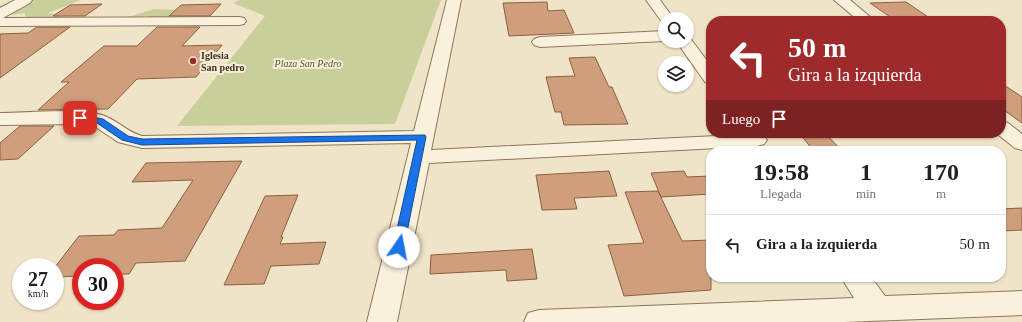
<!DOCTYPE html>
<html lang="es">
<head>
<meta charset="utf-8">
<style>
  :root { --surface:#fff; --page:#f6f6f6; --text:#202124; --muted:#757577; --line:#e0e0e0 }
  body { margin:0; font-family:"Times New Roman",serif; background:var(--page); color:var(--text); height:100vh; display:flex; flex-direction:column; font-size:15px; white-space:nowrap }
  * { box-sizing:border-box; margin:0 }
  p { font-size:13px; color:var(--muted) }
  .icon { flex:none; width:22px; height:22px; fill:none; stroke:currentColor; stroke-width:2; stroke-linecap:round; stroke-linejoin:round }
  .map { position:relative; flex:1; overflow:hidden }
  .drawer { position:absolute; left:706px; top:146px; width:300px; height:136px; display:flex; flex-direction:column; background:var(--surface); border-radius:16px; box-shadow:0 1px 3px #0004 }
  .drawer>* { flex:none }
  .top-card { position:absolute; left:706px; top:16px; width:300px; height:122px; border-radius:16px; box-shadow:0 1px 3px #0004; background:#9e2a2b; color:#fff; overflow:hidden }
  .fabs { position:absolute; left:658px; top:12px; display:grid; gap:8px }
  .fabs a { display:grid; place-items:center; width:36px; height:36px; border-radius:50%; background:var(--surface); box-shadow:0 1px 3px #0004; font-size:20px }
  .speed { position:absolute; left:12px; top:258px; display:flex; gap:8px; font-size:20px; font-weight:700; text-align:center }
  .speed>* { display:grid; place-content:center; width:52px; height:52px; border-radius:50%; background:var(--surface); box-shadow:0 1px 3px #0004; line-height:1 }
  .speed small { font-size:10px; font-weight:400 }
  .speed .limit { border:6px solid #d22; background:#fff; color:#111 }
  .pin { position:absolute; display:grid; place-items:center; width:34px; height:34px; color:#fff; margin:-17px; border-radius:8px; box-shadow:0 2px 6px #0006 }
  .me { position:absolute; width:44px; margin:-22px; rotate:12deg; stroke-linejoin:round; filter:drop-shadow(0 0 3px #0008) }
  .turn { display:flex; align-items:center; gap:14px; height:84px; padding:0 16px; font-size:18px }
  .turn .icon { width:52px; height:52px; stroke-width:2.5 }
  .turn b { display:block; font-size:28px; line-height:34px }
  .then { display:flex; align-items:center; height:38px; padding:0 16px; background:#0003; gap:8px; font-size:15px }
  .eta { display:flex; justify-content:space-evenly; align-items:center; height:68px; text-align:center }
  .eta b { font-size:24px; font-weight:700; line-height:28px }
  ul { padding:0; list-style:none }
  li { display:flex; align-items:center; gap:12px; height:60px; padding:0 16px; border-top:1px solid var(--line) }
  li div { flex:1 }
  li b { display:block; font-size:15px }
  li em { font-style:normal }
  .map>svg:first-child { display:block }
  .green { fill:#c9cf9b }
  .building { fill:#cf9f7d; stroke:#8d5f41 }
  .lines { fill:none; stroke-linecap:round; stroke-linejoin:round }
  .minor-casing { stroke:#8d765c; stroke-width:2 }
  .minor { fill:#faf1dc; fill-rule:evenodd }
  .route { fill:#1a73e8; stroke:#114b97 }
  .poi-dot { fill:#9e2a2b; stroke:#f7eed8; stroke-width:1.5 }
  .labels { text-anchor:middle; stroke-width:4; stroke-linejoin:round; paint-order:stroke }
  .far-poi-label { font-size:10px; font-weight:bold; fill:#3d2e20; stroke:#f7eed8; text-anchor:start }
  .far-park-label { font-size:10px; font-style:italic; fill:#4d5a26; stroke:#f7eed8 }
</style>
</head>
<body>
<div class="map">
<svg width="1022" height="322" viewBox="0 0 1022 322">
  <rect width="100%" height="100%" fill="#f0e4c8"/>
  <!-- green -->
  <path class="green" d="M 28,0 L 81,0 L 48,13 L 65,15 L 49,25 L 25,24 L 25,13 L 2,16 Z
    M 240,0 L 441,0 L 395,124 L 177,126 L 265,16 L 233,3 Z
    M 154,9 L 176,10 L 188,15 L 180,20 L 161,22 L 147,16 L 128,17 Z"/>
  <!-- building -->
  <path class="building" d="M 547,2 L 548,11 L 564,10 L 574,33 L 509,36 L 503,3 Z
    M 906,2 L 934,21 L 896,21 L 870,3 Z
    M 102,4 L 85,16 L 53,16 L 70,5 Z
    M 221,4 L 210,16 L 169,16 L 181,5 Z
    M 37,27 L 70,27 L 0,78 L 0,34 L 28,33 Z
    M 157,27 L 200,27 L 182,46 L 222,45 L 196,77 L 137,79 L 108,109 L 38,110 L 69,82 L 61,82 L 104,46 L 137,46 Z
    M 595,57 L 609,87 L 612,87 L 628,124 L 564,125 L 561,112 L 555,112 L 546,77 L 575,76 L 569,58 Z
    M 1001,83 L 1022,97 L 1022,123 L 1001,108 Z
    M 20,126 L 54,126 L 18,159 L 0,160 L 0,143 Z
    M 799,133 L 825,133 L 842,151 L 814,151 Z
    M 242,161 L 185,261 L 136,263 L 129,274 L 115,274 L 115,267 L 81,267 L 81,276 L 55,277 L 55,267 L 79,236 L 114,235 L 118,230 L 162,228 L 193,180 L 132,182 L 146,163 Z
    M 609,171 L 617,196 L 574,198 L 577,209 L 542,210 L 536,175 Z
    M 684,171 L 687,177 L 711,176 L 711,194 L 661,197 L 651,173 Z
    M 658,191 L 682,241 L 711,240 L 711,290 L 624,296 L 608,245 L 644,243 L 625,192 Z
    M 298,195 L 281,237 L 283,237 L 280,244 L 326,242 L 319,264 L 271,266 L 264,284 L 224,285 L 265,196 Z
    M 1022,208 L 1022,230 L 1001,231 L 1001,209 Z
    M 532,249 L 537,279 L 507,281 L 506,270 L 430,274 L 431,255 Z"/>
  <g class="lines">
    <defs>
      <path id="minor" d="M 15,0 L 32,0 L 30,3 L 3,18 L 239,17 L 244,18 L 246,21 L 244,24 L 239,25 L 0,26 L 0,8 Z
        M 447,0 L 461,0 L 431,150 L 757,134 L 764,136 L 767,140 L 764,144 L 757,146 L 429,163 L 397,322 L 367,322 L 411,143 L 142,148 L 118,142 L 94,126 L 80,124 L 0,125 L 0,113 C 25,113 87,107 107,117 C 120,123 128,132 142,136 L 414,131 Z
        M 646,0 L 660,0 L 674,19 L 665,19 L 665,23 L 662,22 Z
        M 834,0 L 850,0 L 875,21 L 859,21 Z
        M 665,31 L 665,41 L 540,47 L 534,45 L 532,42 L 534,39 L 540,37 Z
        M 687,37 L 690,38 L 711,66 L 711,83 L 705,82 L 676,41 L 687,41 Z
        M 1001,121 L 1008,123 L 1022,134 L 1022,150 L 1015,148 L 996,133 L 1001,133 Z
        M 841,277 L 871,277 L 885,296 L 1022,291 L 1022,315 L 844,322 L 524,322 L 528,313 L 539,310 L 854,298 Z"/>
    </defs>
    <!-- minor casing -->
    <use href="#minor" class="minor-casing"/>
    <!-- minor -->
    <use href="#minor" class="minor"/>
  </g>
  <!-- route -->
  <path class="route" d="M 80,115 L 103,119 L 128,136 L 142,139 L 425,135 L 426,137 L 404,247 L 403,250 L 395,250 L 393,247 L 417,140 L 142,145 L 122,140 L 97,123 L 77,120 L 76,118 Z"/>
  <!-- markers -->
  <circle class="poi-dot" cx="193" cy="61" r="4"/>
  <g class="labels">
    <!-- far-poi labels -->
    <g class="far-poi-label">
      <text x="201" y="59">Iglesia<tspan x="201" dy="12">San pedro</tspan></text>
    </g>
    <!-- far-park labels -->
    <g class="far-park-label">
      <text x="308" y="67">Plaza San Pedro</text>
    </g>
  </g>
</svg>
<div class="fabs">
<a><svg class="icon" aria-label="search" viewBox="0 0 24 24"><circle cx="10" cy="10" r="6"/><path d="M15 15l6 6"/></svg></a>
<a><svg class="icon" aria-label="layers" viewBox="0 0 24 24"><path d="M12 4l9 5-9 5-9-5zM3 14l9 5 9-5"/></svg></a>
</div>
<div class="speed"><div>27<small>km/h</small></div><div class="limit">30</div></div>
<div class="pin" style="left:80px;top:118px;background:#d93025"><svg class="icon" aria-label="arrive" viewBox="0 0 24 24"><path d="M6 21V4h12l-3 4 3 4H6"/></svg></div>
<svg class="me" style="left:399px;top:247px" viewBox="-20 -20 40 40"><circle r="19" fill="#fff"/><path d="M0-13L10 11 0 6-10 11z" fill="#1a73e8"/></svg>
<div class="top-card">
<div class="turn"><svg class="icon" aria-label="left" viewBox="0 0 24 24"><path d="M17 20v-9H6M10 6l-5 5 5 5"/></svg><div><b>50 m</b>Gira a la izquierda</div></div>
<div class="then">Luego<svg class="icon" aria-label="arrive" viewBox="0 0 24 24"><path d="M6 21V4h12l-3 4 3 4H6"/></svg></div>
</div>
<section class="drawer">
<div class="eta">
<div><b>19:58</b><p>Llegada</p></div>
<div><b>1</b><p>min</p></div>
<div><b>170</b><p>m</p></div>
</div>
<ul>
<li><svg class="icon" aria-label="left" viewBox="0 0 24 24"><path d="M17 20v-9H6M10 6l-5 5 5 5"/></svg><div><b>Gira a la izquierda</b></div><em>50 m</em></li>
</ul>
</section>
</div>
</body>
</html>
